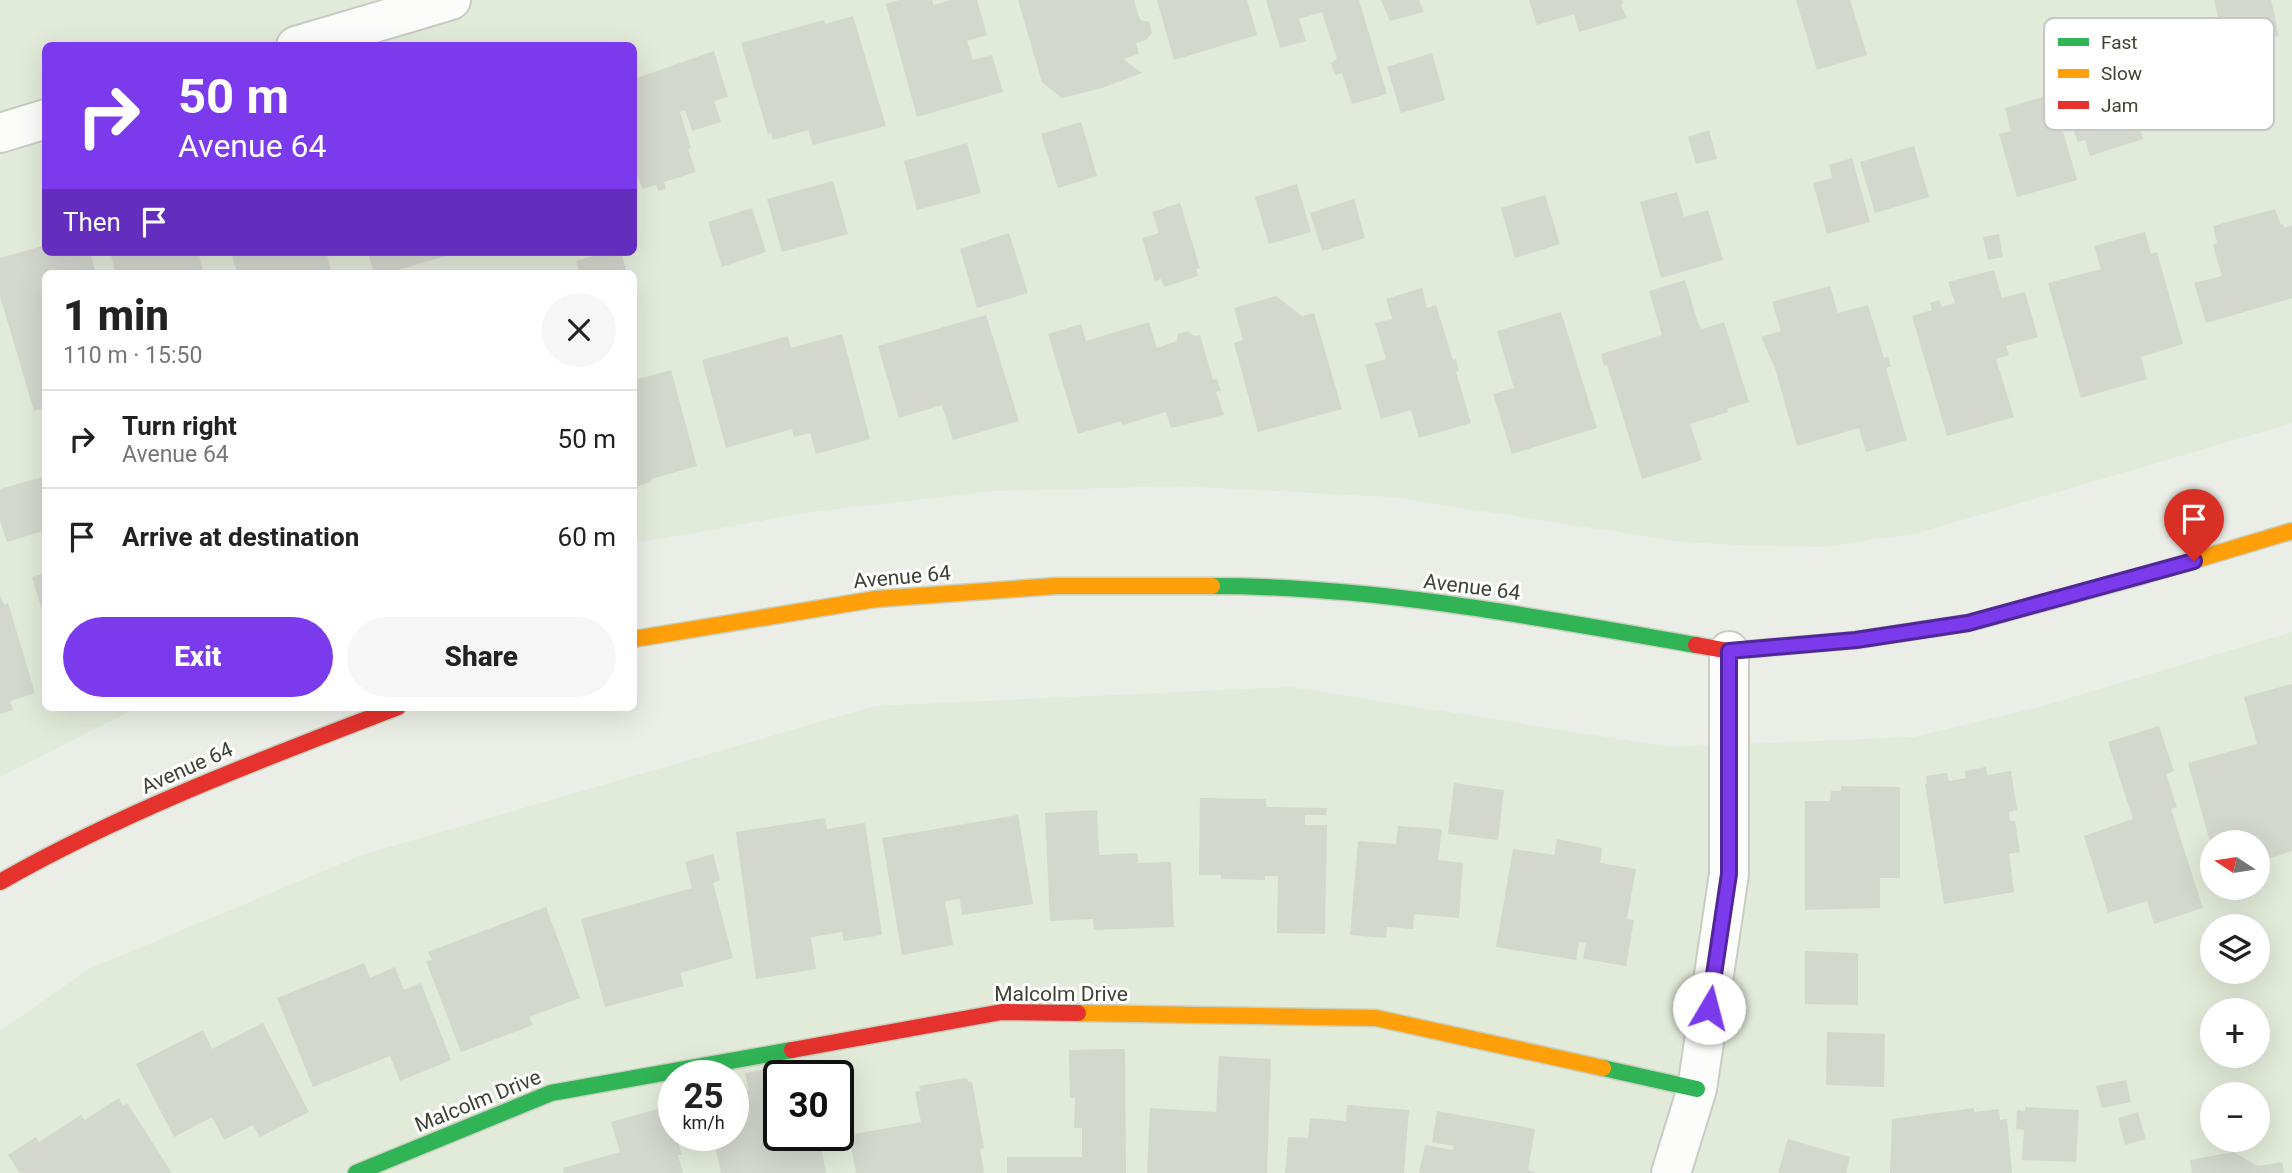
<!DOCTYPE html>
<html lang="en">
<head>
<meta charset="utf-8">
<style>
  :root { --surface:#fff; --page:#f6f6f6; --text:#222; --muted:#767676; --line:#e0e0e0; --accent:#7c3aed }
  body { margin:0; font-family:Roboto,sans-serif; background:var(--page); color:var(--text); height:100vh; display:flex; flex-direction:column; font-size:26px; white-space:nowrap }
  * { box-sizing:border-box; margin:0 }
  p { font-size:23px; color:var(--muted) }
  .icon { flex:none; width:38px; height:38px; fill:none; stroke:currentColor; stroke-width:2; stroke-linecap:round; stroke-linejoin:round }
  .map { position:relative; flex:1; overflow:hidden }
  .panel { position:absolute; left:42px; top:270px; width:595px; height:441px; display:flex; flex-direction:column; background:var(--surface); border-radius:10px; box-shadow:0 7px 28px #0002 }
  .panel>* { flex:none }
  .guide { position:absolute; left:42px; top:42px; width:595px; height:214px; border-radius:10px; box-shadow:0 7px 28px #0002; background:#7c3aed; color:#fff; overflow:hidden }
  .needle { width:46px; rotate:282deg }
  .fabs { position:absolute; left:2200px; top:830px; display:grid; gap:14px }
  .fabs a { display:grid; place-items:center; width:70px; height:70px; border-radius:50%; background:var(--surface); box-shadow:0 7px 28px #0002; font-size:35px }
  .speed { position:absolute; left:658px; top:1060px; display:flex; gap:14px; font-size:35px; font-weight:700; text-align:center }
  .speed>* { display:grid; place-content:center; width:91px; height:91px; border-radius:50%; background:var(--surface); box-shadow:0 7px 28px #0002; line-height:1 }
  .speed small { font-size:18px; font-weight:400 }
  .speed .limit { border:4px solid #111; border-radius:10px; background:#fff; color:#111 }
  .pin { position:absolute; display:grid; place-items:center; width:60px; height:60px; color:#fff; margin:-72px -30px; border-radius:50% 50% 50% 0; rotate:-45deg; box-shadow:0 0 7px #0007 }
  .pin .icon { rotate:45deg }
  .me { position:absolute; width:77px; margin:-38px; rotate:8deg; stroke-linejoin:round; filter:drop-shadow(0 0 5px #0008) }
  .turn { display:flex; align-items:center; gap:24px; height:147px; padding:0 21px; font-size:32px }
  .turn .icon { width:91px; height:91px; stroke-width:2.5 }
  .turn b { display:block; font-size:49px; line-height:60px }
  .then { display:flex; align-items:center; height:66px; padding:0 21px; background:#0003; gap:14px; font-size:26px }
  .round { display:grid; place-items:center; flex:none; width:74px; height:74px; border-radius:37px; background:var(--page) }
  .head { display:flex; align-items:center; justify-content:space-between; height:119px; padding:0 21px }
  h1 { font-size:42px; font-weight:800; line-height:52px }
  .button { display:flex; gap:14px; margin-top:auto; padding:14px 21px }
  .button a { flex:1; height:80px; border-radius:42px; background:var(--accent); color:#fff; font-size:28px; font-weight:800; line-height:80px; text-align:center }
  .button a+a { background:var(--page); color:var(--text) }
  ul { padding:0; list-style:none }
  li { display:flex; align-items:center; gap:21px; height:98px; padding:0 21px; border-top:2px solid var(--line) }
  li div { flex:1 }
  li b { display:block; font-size:26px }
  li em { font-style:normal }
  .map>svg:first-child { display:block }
  .residential { fill:#e2ead9; fill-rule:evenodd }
  .building { fill:#d3d7ce }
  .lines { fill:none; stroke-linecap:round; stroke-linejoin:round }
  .street-casing { stroke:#c8ccc3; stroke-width:42 }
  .fast-casing { stroke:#c8d0bf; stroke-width:19 }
  .slow-casing { stroke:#c8d0bf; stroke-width:19 }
  .jam-casing { stroke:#c8d0bf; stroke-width:19 }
  .street { stroke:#fcfcfb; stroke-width:38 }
  .fast { stroke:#30b455; stroke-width:16 }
  .slow { stroke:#ff9f0a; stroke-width:16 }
  .jam { stroke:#e5322d; stroke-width:16 }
  .route-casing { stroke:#51269a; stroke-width:18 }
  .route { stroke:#7c3aed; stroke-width:12 }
  .labels { text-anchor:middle; stroke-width:6; stroke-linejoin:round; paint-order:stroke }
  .street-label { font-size:21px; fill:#3d4332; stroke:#fff }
  .key { fill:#fff; stroke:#c5c7c2; stroke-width:2 }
  .key-label { font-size:19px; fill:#3d4332 }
</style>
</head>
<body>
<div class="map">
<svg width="2292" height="1173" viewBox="0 0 2292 1173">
  <rect width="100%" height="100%" fill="#eaeee6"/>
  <!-- residential -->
  <path class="residential" d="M 0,0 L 2292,0 L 2292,423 L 1918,533 L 1823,547 L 1732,545 L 1676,541 L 1391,497 L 1178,486 L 995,491 L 819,511 L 634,543 L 634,273 L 46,273 L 46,707 L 138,707 L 0,777 ZM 46,46 L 634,46 L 634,252 L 46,252 Z
    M 2292,632 L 2292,1173 L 0,1173 L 0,1031 L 89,969 L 362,855 L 875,706 L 1290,687 L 1669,747 L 1914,737 L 2039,707 ZM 2212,842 L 2258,842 L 2258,887 L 2212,887 ZM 2212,926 L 2258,926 L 2258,971 L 2212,971 ZM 2212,1010 L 2258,1010 L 2258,1055 L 2212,1055 ZM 674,1076 L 733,1076 L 733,1136 L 674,1136 ZM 779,1076 L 838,1076 L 838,1136 L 779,1136 ZM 2212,1094 L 2258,1094 L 2258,1139 L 2212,1139 Z"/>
  <!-- building -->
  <path class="building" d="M 899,0 L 932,0 L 934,5 L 950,0 L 977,0 L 987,35 L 967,41 L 973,60 L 992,55 L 1003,92 L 917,117 L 886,4 Z
    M 1018,0 L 1134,0 L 1140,20 L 1149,22 L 1152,33 L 1146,40 L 1136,43 L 1139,54 L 1123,59 L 1142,73 L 1102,88 L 1062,98 L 1042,82 Z
    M 1157,0 L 1247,0 L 1257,35 L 1174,60 Z
    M 1266,0 L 1359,0 L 1387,94 L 1352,104 L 1342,73 L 1335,75 L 1331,63 L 1337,59 L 1322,12 L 1299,19 L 1306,41 L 1280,48 Z
    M 1381,0 L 1419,0 L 1424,12 L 1390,21 Z
    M 1529,0 L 1622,0 L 1623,4 L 1621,5 L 1627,18 L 1579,32 L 1574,14 L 1537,25 Z
    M 1796,0 L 1850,0 L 1867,55 L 1817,70 Z
    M 2214,0 L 2271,0 L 2279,36 L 2272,37 L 2274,46 L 2234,55 L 2232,47 L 2226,49 Z
    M 853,16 L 886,126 L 813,145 L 808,130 L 773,140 L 771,133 L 768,134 L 741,43 L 824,20 L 825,24 Z
    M 714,51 L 728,97 L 714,101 L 721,122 L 692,131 L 685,110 L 680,112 L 691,148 L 688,149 L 696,172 L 664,182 L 666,189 L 658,191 L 656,185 L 642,189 L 634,166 L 634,79 Z
    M 1432,53 L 1445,100 L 1401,113 L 1387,67 Z
    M 2125,87 L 2143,139 L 2090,156 L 2085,140 L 2078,142 L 2070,120 L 2077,117 L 2072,105 Z
    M 2050,95 L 2057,117 L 2059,117 L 2077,180 L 2017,197 L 1999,134 L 2011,131 L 2005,108 Z
    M 1081,122 L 1097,176 L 1058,188 L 1041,134 Z
    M 1709,130 L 1717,159 L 1696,164 L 1688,137 Z
    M 967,143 L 981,193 L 917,210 L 904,161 Z
    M 1914,146 L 1929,197 L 1875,213 L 1860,162 Z
    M 1852,158 L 1870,222 L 1827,234 L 1813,183 L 1832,178 L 1829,165 Z
    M 833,181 L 848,234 L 782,252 L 767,199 Z
    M 1297,184 L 1311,232 L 1269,244 L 1255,197 Z
    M 1677,192 L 1684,217 L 1708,210 L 1723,260 L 1661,278 L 1640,202 Z
    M 1545,195 L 1560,244 L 1515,258 L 1501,208 Z
    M 1354,199 L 1365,238 L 1322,251 L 1310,213 Z
    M 1180,203 L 1200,268 L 1196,269 L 1198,276 L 1164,287 L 1161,279 L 1155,281 L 1142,238 L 1159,233 L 1152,212 Z
    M 752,208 L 766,252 L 722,267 L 708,222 Z
    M 2275,209 L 2281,225 L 2283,224 L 2284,228 L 2292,225 L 2292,298 L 2206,323 L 2194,283 L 2222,276 L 2213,245 L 2217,243 L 2213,226 Z
    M 2145,232 L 2151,254 L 2157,252 L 2183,344 L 2141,357 L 2147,379 L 2081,398 L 2048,283 L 2101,269 L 2094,246 Z
    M 1009,233 L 1028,293 L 977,308 L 960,249 Z
    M 1999,234 L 2003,257 L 1988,260 L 1983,237 Z
    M 46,245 L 46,252 L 90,252 L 96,273 L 46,273 L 46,408 L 34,411 L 0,296 L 0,258 Z
    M 110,252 L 198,252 L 204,273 L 116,273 Z
    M 231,252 L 326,252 L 332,273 L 237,273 Z
    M 368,252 L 456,252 L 456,253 L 387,273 L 374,273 Z
    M 607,252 L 621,252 L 627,273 L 580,273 L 576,261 Z
    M 1994,270 L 2002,298 L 2025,292 L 2038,337 L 2006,346 L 2009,355 L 1996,359 L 2014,417 L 1947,436 L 1912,316 L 1932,310 L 1930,303 L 1939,300 L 1942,307 L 1955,303 L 1948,282 Z
    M 1685,280 L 1698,323 L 1702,329 L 1724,322 L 1749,402 L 1727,409 L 1728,412 L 1690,424 L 1702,460 L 1642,479 L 1607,365 L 1604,366 L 1601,354 L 1662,335 L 1649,291 Z
    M 1830,286 L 1838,313 L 1868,305 L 1884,358 L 1888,357 L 1891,366 L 1886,368 L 1907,440 L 1866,452 L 1859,428 L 1797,446 L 1775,368 L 1761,337 L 1781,331 L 1772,302 Z
    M 1422,288 L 1427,308 L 1436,305 L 1453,360 L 1456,359 L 1459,371 L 1456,372 L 1471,423 L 1419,438 L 1411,410 L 1381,419 L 1365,365 L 1386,359 L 1375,323 L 1392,319 L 1386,299 Z
    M 1276,296 L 1302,316 L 1314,313 L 1342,409 L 1258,432 L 1234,343 L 1243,340 L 1234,308 Z
    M 1561,312 L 1597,428 L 1512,454 L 1493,394 L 1514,388 L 1497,331 Z
    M 986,315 L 1019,421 L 953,440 L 942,405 L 899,418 L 878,346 Z
    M 1149,322 L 1157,348 L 1177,341 L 1178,334 L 1188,331 L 1194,336 L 1200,335 L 1213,380 L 1217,379 L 1221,391 L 1216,392 L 1224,415 L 1171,428 L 1166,412 L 1123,425 L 1121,421 L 1078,434 L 1048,334 L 1081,324 L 1086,341 Z
    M 842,334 L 870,439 L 816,454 L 810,433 L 794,437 L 792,429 L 726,448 L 702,360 L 788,336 L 791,348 Z
    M 671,370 L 697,466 L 651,479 L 651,482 L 634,487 L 634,380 Z
    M 46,476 L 46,530 L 7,542 L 0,521 L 0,489 Z
    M 46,573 L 46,619 L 45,619 L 32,577 Z
    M 0,595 L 4,605 L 8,603 L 35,693 L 10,701 L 13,710 L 0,714 Z
    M 2292,684 L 2292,851 L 2258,862 L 2258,842 L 2210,842 L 2188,763 L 2257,744 L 2244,697 Z
    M 2159,726 L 2174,771 L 2166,774 L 2177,807 L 2171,809 L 2203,908 L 2154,924 L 2147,901 L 2108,913 L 2084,836 L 2133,819 L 2108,742 Z
    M 1986,767 L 1987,775 L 2011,771 L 2017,810 L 2009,812 L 2010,821 L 2015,821 L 2020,852 L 2009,854 L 2014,892 L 1944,904 L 1925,784 L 1927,784 L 1926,776 L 1947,773 L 1949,781 L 1966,778 L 1965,771 Z
    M 1454,783 L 1504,790 L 1498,840 L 1448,834 Z
    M 1841,786 L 1900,787 L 1900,878 L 1880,878 L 1880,908 L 1805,910 L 1805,801 L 1830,801 L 1831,791 L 1841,791 Z
    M 1200,798 L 1266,799 L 1266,807 L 1327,808 L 1326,815 L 1305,815 L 1305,825 L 1327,825 L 1325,934 L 1277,933 L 1278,876 L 1265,876 L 1265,880 L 1221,879 L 1221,875 L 1199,875 Z
    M 1097,810 L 1099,855 L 1137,853 L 1138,863 L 1171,862 L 1174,927 L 1094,930 L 1093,919 L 1050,921 L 1045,813 Z
    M 1018,815 L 1033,904 L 962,915 L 960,899 L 945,901 L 953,945 L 902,955 L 882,838 Z
    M 825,818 L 827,829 L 865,823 L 882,935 L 844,941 L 842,932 L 811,937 L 816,969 L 756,979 L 736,832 Z
    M 1398,826 L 1442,829 L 1438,860 L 1463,863 L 1459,918 L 1414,914 L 1413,929 L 1387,927 L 1386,938 L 1350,935 L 1358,841 L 1396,844 Z
    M 1557,839 L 1602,848 L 1600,863 L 1636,869 L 1627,919 L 1634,920 L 1626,966 L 1583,959 L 1586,943 L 1579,942 L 1576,960 L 1496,947 L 1513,849 L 1554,855 Z
    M 713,854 L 720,880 L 713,883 L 733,958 L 680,973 L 684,986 L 605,1007 L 581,919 L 692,888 L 685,862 Z
    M 546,907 L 580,998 L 529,1017 L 533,1025 L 461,1052 L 426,961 L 432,960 L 428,952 Z
    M 1805,951 L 1858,953 L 1858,1005 L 1805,1004 Z
    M 364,963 L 370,978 L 395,967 L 404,990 L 421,983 L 451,1060 L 400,1081 L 390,1056 L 313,1087 L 277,998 Z
    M 263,1023 L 309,1112 L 260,1137 L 253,1125 L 224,1140 L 212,1117 L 174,1137 L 136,1064 L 203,1030 L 212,1049 Z
    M 1827,1032 L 1885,1034 L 1884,1087 L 1826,1085 Z
    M 1125,1049 L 1126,1173 L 1007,1173 L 1007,1157 L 1082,1157 L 1082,1128 L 1074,1128 L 1075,1098 L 1070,1098 L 1069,1050 Z
    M 1219,1056 L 1271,1059 L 1267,1173 L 1147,1173 L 1150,1108 L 1216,1112 Z
    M 795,1063 L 798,1076 L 779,1076 L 779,1136 L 819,1136 L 826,1173 L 721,1173 L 713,1136 L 733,1136 L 733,1102 L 737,1101 L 736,1093 L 749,1091 L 745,1073 Z
    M 967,1078 L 968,1082 L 972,1082 L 984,1148 L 980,1149 L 984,1173 L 856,1173 L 849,1135 L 921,1122 L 915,1092 L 921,1091 L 919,1086 Z
    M 2126,1080 L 2131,1102 L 2102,1108 L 2096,1086 Z
    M 119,1098 L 123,1106 L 127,1103 L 172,1173 L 20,1173 L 8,1155 L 36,1137 L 39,1142 L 81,1115 L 85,1120 Z
    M 1347,1105 L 1409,1110 L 1404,1173 L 1285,1173 L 1288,1137 L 1308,1138 L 1310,1118 L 1346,1121 Z
    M 668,1106 L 674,1127 L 674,1136 L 676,1136 L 682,1155 L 678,1155 L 683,1173 L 564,1173 L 563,1168 L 620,1152 L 611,1122 Z
    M 2025,1107 L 2079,1110 L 2076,1162 L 2022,1160 L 2024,1130 L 2016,1129 L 2017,1110 L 2025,1111 Z
    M 1974,1108 L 1974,1112 L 1999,1109 L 2000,1120 L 2007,1119 L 2012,1173 L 1890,1173 L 1892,1119 Z
    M 1437,1111 L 1535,1129 L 1528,1170 L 1536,1173 L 1419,1173 L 1425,1145 L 1453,1150 L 1454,1146 L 1432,1142 Z
    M 2138,1112 L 2146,1139 L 2125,1145 L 2118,1118 Z
    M 1788,1139 L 1850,1157 L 1846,1173 L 1778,1173 Z
    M 2233,1152 L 2258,1166 L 2282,1162 L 2284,1173 L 2192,1173 L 2190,1160 Z"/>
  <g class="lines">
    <defs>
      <path id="street" d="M 296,46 L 451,0
        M 0,133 L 46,119
        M 1671,1173 L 1697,1089 L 1729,874 L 1729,651"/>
      <path id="fast" d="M 1212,586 C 1375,586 1536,617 1696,645
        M 1603,1068 L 1697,1089
        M 356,1173 L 551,1093 L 792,1050"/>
      <path id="slow" d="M 1991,617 L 2145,575 L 2292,531
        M 634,639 L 876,599 L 1056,586 L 1212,586
        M 1078,1013 L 1376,1018 L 1603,1068"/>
      <path id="jam" d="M 1696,645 L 1729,651 L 1856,640 L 1968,623 L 1991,617
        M 0,882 C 126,810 263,759 398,707
        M 792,1050 L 1002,1012 L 1078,1013"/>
    </defs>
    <!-- street casing -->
    <use href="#street" class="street-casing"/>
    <!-- fast casing -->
    <use href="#fast" class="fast-casing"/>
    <!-- slow casing -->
    <use href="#slow" class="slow-casing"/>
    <!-- jam casing -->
    <use href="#jam" class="jam-casing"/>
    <!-- street -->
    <use href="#street" class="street"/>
    <!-- fast -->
    <use href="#fast" class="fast"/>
    <!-- slow -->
    <use href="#slow" class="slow"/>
    <!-- jam -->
    <use href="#jam" class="jam"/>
  </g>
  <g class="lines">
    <defs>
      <path id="route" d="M 1709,1008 L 1729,874 L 1729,651 L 1856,640 L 1968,623 L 2194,561"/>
    </defs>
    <!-- route casing -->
    <use href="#route" class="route-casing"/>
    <!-- route -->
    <use href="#route" class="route"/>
  </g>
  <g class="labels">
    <!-- street labels -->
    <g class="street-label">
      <text transform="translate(902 577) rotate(-5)" y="7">Avenue 64</text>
      <text transform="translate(1472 587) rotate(7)" y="7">Avenue 64</text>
      <text transform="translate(187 768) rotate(-24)" y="7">Avenue 64</text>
      <text x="1061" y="1001">Malcolm Drive</text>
      <text transform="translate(478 1101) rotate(-22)" y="7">Malcolm Drive</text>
    </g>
  </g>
  <!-- legend -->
  <rect x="2044" y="18" width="230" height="112" rx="10" class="key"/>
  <rect x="2058" y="38" width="31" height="8" fill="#30b455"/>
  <rect x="2058" y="69" width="31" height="9" fill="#ff9f0a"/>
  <rect x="2058" y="101" width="31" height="8" fill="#e5322d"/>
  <g class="key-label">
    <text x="2101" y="49">Fast</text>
    <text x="2101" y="80">Slow</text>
    <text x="2101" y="112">Jam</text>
  </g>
</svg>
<div class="fabs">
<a><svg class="needle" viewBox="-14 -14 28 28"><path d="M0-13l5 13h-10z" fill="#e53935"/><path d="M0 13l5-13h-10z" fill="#767676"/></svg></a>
<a><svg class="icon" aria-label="layers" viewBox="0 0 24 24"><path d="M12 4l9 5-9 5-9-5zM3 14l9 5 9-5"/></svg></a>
<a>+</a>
<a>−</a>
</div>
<div class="speed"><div>25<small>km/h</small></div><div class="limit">30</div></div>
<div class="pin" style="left:2194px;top:561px;background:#d93025"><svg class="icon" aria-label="arrive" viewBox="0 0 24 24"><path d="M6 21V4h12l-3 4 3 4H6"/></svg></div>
<svg class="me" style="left:1709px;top:1008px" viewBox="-20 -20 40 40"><circle r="19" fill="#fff"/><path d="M0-13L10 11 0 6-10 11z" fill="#7c3aed"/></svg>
<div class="guide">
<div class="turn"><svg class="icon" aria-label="right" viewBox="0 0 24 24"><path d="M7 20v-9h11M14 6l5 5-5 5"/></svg><div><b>50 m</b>Avenue 64</div></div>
<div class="then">Then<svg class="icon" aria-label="arrive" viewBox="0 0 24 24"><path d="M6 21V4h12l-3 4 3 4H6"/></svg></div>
</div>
<section class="panel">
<div class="head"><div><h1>1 min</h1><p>110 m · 15:50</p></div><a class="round"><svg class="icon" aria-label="close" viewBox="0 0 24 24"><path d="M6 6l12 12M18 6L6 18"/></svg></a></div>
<ul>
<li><svg class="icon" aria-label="right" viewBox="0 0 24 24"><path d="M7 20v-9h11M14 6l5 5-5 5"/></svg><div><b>Turn right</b><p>Avenue 64</p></div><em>50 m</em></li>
<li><svg class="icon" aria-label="arrive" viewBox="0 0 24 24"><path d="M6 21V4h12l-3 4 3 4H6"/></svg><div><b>Arrive at destination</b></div><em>60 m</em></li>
</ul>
<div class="button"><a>Exit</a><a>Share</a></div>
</section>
</div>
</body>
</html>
